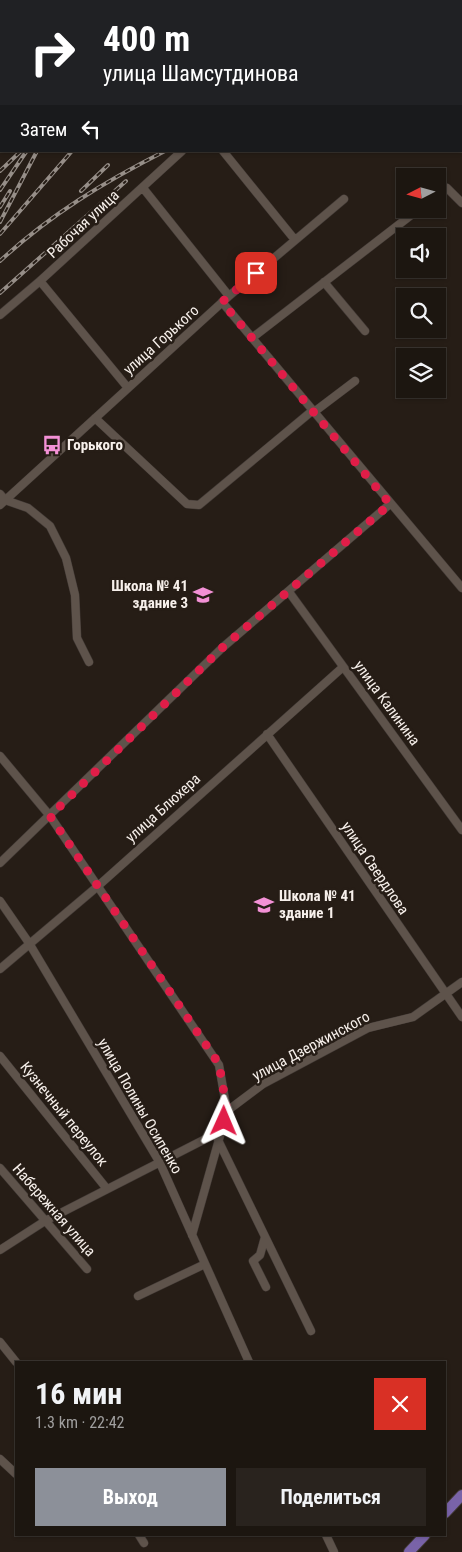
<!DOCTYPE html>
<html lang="ru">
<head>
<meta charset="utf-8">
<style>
  :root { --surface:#1c1610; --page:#29231e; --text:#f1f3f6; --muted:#a09f9f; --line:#3a3530; --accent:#8c9099 }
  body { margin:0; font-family:"Roboto Condensed",sans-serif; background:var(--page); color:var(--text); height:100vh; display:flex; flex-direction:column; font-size:19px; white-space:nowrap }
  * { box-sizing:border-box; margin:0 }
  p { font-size:16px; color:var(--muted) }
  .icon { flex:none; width:28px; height:28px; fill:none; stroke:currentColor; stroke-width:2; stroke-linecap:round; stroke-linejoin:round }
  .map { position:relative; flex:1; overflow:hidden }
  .side { position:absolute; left:15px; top:1361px; width:431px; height:175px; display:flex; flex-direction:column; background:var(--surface); border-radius:0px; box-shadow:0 1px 4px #0004,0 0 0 1px var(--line) }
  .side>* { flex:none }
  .top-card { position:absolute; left:0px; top:0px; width:462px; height:152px; box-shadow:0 1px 4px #0004,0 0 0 1px var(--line); background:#202124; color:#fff; overflow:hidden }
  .needle { width:32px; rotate:264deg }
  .controls { position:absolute; left:396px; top:168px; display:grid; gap:10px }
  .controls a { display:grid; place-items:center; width:50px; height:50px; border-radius:0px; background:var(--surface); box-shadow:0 1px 4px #0004,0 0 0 1px var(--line); font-size:25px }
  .pin { position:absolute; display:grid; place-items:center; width:42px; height:42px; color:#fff; margin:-21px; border-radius:10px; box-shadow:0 2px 8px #0006 }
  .me { position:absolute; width:55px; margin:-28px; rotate:1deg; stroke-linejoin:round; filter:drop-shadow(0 0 4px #0008) }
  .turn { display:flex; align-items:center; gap:18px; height:105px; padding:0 20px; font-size:22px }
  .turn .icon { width:65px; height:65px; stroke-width:2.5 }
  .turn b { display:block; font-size:35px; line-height:42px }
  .then { display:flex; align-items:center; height:48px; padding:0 20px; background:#0003; gap:10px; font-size:19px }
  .round { display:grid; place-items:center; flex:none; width:52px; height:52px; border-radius:0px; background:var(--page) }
  .summary { display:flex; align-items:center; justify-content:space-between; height:85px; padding:0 20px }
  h1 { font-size:30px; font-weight:700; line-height:38px }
  .button { display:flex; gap:10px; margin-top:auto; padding:10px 20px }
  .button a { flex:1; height:58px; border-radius:0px; background:var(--accent); color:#fff; font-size:20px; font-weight:700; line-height:58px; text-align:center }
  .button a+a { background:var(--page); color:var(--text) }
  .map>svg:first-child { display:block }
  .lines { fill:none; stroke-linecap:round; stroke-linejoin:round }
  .minor-casing { stroke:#423a36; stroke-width:9 }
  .major-casing { stroke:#423a36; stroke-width:12 }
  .minor { stroke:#5e534b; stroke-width:8 }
  .major { stroke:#7963a8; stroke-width:10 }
  .rail-casing { stroke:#968e88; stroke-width:4 }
  .rail { stroke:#261d16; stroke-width:2; stroke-dasharray:5.5; stroke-linecap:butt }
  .route { stroke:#e11d48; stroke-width:9; stroke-dasharray:0 16.2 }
  .labels { text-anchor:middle; stroke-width:5; stroke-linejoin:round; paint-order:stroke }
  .street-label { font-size:15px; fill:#f7f0eb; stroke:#261d16 }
  .poi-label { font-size:15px; font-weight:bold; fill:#f7f0eb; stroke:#261d16; text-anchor:start }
</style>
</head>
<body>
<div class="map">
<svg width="462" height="1552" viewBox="0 0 462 1552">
  <rect width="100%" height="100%" fill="#261d16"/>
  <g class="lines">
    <defs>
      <path id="minor" d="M 223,151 L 295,240
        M 143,188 L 229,296
        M 438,195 L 447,188 L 462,203
        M 40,281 L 128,388
        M 324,282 L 365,331
        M 222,302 L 462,588
        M 0,315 L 40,281 L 182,151
        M 252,338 L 419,209
        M 314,412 L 355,381
        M 95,418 L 187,504 L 199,505 L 312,411
        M 0,494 L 5,500 L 28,508 L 50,526 L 66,558 L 75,595 L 77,638 L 89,662
        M 0,505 L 229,296 L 344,199
        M 289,592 L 462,830
        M 267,734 L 462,1017
        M 0,756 L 50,816 L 219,1065 L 227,1111 L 192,1235
        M 0,863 L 222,648 L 390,504
        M 0,901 L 29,943 L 160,1163 L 249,1362
        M 0,969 L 98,886 L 343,667
        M 0,1056 L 107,1189
        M 227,1111 L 263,1084 L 368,1028 L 413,1017 L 462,982
        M 218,1140 L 311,1331
        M 0,1168 L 87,1269
        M 265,1237 L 260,1255 L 253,1261 L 266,1287
        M 0,1250 L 45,1221 L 221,1131
        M 138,1296 L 205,1264
        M 0,1342 L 16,1362
        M 0,1459 L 16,1474
        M 139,1535 L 144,1543
        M 326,1535 L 334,1552"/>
      <path id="major" d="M 445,1513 L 462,1495
        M 409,1552 L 425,1535"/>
    </defs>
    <!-- minor casing -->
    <use href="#minor" class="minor-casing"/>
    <!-- major casing -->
    <use href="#major" class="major-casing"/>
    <!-- minor -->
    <use href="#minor" class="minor"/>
    <!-- major -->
    <use href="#major" class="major"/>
    <defs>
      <path id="rail" d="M 336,0 L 337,1
        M 85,1 L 86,0
        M 97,1 L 99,0
        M 122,1 L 123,0
        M 133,1 L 135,0
        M 185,1 L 187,0
        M 210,1 L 211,0
        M 238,1 L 240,0
        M 0,80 L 1,79
        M 0,94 L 1,92
        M 461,107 L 462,107
        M 0,118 L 1,117
        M 0,137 L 1,136
        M 0,171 L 21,151
        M 0,190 L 26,152
        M 81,191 L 108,165
        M 0,207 L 10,191
        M 0,222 L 37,151
        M 0,234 L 72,151
        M 0,261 C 51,214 104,182 165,151
        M 0,293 L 126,181"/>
    </defs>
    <!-- rail casing -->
    <use href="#rail" class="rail-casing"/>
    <!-- rail -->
    <use href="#rail" class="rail"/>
  </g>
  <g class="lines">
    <!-- route -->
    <path class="route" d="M 224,1121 L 227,1111 L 219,1064 L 50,816 L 222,648 L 390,504 L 222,302 L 256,273"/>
  </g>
  <!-- icons -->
  <defs>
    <symbol id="bus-bare" viewBox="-9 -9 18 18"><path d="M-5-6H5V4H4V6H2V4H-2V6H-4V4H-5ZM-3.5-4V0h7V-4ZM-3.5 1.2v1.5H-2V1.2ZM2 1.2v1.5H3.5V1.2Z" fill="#f391d6" stroke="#261d16" stroke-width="2.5" paint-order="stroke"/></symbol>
    <symbol id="school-bare" viewBox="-9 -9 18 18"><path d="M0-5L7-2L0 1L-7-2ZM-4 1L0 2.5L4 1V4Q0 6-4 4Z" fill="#f391d6" stroke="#261d16" stroke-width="2.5" paint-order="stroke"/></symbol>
  </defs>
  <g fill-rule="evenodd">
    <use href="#bus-bare" x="38" y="431" width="28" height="28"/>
    <use href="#school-bare" x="189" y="581" width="28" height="28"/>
    <use href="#school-bare" x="250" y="891" width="28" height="28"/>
  </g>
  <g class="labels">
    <!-- street labels -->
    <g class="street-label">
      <text transform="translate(83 224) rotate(-43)" y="5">Рабочая улица</text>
      <text transform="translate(161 340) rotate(-42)" y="5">улица Горького</text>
      <text transform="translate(387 703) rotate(54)" y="5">улица Калинина</text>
      <text transform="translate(163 808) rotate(-42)" y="5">улица Блюхера</text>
      <text transform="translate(375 868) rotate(56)" y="5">улица Свердлова</text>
      <text transform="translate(311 1046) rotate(-28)" y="5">улица Дзержинского</text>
      <text transform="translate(140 1106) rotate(60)" y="5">улица Полины Осипенко</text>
      <text transform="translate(64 1114) rotate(51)" y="5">Кузнечный переулок</text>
      <text transform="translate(54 1210) rotate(49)" y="5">Набережная улица</text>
    </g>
    <!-- poi labels -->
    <g class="poi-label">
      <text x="67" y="450">Горького</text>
      <text x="188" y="591" text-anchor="end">Школа № 41<tspan x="188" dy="17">здание 3</tspan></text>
      <text x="279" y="901">Школа № 41<tspan x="279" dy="17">здание 1</tspan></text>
    </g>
  </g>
</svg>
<div class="controls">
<a><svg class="needle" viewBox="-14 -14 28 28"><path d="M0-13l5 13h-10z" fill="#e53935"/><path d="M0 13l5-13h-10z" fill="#a09f9f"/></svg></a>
<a><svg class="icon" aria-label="sound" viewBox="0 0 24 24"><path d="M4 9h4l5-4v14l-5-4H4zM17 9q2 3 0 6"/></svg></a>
<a><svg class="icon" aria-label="search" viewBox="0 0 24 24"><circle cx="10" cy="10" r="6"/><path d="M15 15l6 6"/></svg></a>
<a><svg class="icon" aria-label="layers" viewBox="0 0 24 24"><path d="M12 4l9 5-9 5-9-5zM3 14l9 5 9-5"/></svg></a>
</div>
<div class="pin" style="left:256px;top:273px;background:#d93025"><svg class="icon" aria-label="arrive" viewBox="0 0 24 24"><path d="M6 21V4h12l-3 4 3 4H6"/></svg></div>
<svg class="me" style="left:224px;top:1121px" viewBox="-20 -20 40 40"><path d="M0-17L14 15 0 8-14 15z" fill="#e11d48" stroke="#fff" stroke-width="4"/></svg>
<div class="top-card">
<div class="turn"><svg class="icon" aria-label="right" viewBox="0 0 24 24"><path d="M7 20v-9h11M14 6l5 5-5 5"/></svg><div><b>400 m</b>улица Шамсутдинова</div></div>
<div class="then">Затем<svg class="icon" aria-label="left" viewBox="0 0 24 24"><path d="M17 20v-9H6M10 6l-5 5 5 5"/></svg></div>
</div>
<section class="side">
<div class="summary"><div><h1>16 мин</h1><p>1.3 km · 22:42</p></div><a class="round" style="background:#d93025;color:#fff"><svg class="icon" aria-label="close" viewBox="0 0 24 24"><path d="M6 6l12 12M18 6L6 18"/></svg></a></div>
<div class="button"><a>Выход</a><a>Поделиться</a></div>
</section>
</div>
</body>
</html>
